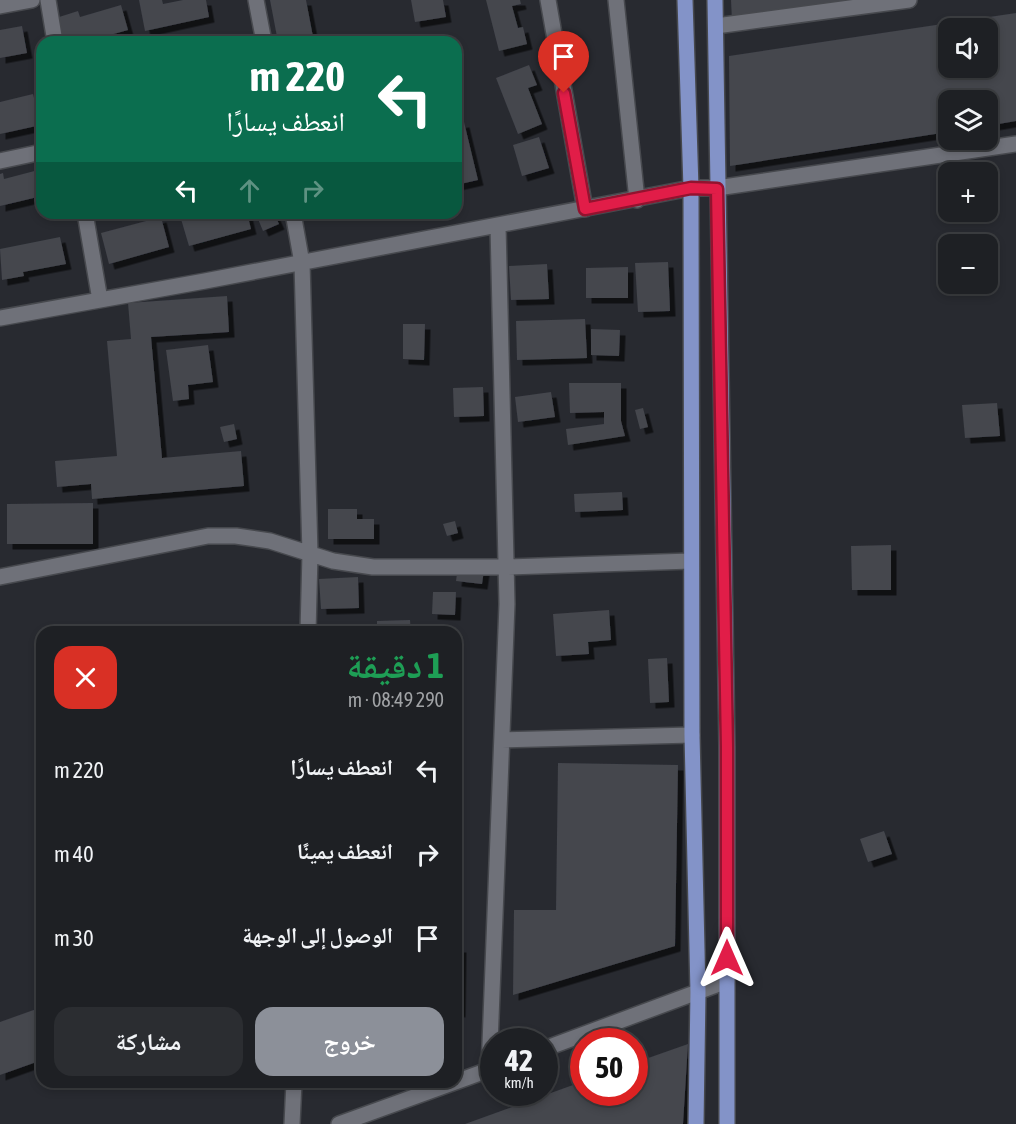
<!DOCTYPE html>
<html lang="ar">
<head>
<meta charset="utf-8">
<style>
  :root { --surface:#1e2024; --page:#2b2d31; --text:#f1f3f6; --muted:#a1a3a6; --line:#3c3e41; --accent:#8c9099 }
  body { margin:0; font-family:"Asap Condensed","Noto Naskh Arabic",sans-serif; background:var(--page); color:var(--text); direction:rtl; height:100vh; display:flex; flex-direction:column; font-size:22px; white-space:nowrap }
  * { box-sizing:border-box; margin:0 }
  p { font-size:20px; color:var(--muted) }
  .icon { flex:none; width:33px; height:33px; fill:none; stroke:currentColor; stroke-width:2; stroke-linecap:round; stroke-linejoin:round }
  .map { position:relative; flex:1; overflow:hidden; direction:ltr }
  .panel { position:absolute; left:36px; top:626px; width:426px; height:462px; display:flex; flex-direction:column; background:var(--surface); border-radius:18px; box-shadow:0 3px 9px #0003,0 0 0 2px var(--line); direction:rtl }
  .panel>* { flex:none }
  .banner { position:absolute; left:36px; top:36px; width:426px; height:183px; border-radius:18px; box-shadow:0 3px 9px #0003,0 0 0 2px var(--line); direction:rtl; background:#0b6e4f; color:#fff; overflow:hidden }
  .buttons { position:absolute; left:938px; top:18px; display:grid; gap:12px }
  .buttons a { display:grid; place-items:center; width:60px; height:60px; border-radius:12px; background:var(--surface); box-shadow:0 3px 9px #0003,0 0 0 2px var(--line); font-size:30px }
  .speed { position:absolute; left:480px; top:1028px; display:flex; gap:12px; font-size:30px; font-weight:700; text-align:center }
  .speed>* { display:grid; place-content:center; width:78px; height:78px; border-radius:50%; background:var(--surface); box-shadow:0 3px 9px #0003,0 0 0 2px var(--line); line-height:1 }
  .speed small { font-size:15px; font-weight:400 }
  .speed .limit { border:9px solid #d22; background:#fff; color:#111 }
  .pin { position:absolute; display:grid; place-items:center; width:51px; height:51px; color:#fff; margin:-62px -26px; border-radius:50% 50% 50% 0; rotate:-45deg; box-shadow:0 0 6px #0007 }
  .pin .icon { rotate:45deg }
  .me { position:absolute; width:66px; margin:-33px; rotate:0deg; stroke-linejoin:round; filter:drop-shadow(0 0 4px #0008) }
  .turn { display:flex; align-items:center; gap:21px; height:126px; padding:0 18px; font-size:27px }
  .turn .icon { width:78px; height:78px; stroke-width:2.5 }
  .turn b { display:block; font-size:42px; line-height:51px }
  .lanes { display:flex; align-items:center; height:57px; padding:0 18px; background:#0003; justify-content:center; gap:30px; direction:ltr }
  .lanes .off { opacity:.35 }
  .round { display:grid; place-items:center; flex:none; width:63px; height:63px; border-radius:18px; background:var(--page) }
  .overview { display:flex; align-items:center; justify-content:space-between; height:102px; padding:0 18px }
  h1 { font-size:36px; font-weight:700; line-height:45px; color:#1e9e55 }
  .button { display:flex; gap:12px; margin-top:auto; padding:12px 18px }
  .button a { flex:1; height:69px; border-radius:18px; background:var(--accent); color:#fff; font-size:24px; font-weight:700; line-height:69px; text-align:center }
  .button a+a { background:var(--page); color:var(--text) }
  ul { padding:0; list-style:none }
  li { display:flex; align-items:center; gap:18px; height:84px; padding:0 18px }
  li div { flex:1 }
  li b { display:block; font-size:22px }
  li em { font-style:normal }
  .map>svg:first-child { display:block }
  .building { fill:#44464d; fill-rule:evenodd; filter:url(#shadow) }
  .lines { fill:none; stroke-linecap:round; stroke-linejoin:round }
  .minor-casing { stroke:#47494e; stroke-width:18 }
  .major-casing { stroke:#47494e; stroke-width:18 }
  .minor { stroke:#6f7179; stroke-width:15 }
  .major { stroke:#8393c8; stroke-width:15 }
  .route-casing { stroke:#92132f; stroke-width:15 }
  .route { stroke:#e11d48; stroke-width:10 }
</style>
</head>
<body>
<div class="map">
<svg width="1016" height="1124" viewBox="0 0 1016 1124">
  <defs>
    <filter id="shadow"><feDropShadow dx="5.5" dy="5.5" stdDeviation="0" flood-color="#0009"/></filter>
  </defs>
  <rect width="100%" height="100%" fill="#282a30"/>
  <!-- building -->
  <path class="building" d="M 139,0 L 162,0 L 163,4 L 183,0 L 206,0 L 209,17 L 145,31 Z
    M 270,0 L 306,0 L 314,42 L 278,42 Z
    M 411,0 L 443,0 L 446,17 L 415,22 Z
    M 486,0 L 520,0 L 521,4 L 512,6 L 518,28 L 523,27 L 527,44 L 499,51 Z
    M 731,0 L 867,0 L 732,21 Z
    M 121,5 L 128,30 L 85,42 L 63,42 L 56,18 L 78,11 L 80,17 Z
    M 1016,13 L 1016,121 L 987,126 L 987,100 L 948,100 L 948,132 L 730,166 L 729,56 ZM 948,28 L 987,28 L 987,68 L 948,68 Z
    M 22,26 L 27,53 L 0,58 L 0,30 Z
    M 529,65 L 537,85 L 528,88 L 542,124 L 518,134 L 496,78 Z
    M 33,94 L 41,125 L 0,134 L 0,102 Z
    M 464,122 L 478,180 L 456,185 L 456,123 Z
    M 539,137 L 549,168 L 522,176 L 513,145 Z
    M 42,169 L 42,196 L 0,206 L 0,174 L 3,173 L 4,179 Z
    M 202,213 L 247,213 L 251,229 L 189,246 L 181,219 Z
    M 274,213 L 279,224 L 263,231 L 258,219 Z
    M 161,217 L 169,247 L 109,264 L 101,233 Z
    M 60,237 L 66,264 L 23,272 L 24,276 L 2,280 L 0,249 Z
    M 668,262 L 670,311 L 638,312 L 635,263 Z
    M 547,264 L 549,299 L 511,300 L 509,266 Z
    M 628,267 L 628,298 L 586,298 L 586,268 Z
    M 227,296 L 229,332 L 151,337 L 162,458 L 241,451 L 244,486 L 92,499 L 91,484 L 57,487 L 55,461 L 117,456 L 107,341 L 131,339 L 128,303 Z
    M 585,319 L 587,358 L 517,360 L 516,321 Z
    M 403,324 L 425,324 L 424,360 L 403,359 Z
    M 591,329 L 620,330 L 619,356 L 591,355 Z
    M 208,345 L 213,382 L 188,385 L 189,399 L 173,401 L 166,350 Z
    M 569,383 L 621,383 L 621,421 L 625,436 L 568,445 L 566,429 L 604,424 L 604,412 L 570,413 Z
    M 483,387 L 484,416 L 454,417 L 453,388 Z
    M 551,392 L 555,417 L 518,422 L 515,397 Z
    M 997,403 L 1000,436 L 965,438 L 962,405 Z
    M 643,408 L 648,427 L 640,429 L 635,410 Z
    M 234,424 L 237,439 L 224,442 L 220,427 Z
    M 622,492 L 623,510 L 575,512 L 574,494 Z
    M 93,503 L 93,544 L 7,544 L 7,504 Z
    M 328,509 L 357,509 L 357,519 L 374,519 L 374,539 L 328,539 Z
    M 455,521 L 458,533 L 447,536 L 443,524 Z
    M 891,545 L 891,590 L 852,590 L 851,546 Z
    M 458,566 L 484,570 L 482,584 L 456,581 Z
    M 358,577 L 359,608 L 321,609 L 319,579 Z
    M 433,592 L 456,592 L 455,615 L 432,614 Z
    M 609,610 L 611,640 L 588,642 L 589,654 L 556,656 L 553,614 Z
    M 410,620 L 411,632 L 377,632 L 377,621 Z
    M 318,627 L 345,628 L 345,632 L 318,632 Z
    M 667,658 L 669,702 L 650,703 L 648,659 Z
    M 558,763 L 678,765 L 675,946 L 513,995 L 514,910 L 556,910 Z
    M 884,831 L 892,854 L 868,862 L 860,839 Z
    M 456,947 L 461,947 L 460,1012 L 456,1011 Z
    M 42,1007 L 42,1060 L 0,1075 L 0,1022 Z
    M 688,1044 L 683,1124 L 465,1124 L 584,1081 L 584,1092 L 634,1092 L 634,1063 Z"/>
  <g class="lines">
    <defs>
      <path id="minor" d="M 48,0 L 55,42
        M 256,0 L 264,42
        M 548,0 L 585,209
        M 616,0 L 637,200
        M 0,6 L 32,0
        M 716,26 L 909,0
        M 0,161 L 42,152
        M 85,213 L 100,300
        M 293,213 L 302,263 L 310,554 L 308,632
        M 0,318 L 205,281 L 691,188 L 717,188 L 1016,144
        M 0,577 L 208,536 L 236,536 L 270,541 L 333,561 L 373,567 L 506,567 L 691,561
        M 502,740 L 692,735
        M 544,1049 L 727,981
        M 489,1070 L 507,604 L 498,226
        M 292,1124 L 294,1082
        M 339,1124 L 494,1068"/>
      <path id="major" d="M 685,0 L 691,188 L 692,735 L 698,992 L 696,1124
        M 715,0 L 727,747 L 727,1124"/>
    </defs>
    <!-- minor casing -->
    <use href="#minor" class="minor-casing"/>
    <!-- major casing -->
    <use href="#major" class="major-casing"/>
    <!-- minor -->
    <use href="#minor" class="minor"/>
    <!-- major -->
    <use href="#major" class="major"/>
  </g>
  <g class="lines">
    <defs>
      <path id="route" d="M 564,93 L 585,209 L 691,188 L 717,189 L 727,747 L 727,958"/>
    </defs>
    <!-- route casing -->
    <use href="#route" class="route-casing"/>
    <!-- route -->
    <use href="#route" class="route"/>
  </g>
</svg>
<div class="buttons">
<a><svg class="icon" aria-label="sound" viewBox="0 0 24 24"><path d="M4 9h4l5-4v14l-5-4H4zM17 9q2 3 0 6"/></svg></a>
<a><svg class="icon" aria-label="layers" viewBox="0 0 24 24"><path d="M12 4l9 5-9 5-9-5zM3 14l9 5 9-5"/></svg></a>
<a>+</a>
<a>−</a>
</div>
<div class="speed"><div>42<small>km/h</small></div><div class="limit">50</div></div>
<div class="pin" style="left:564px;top:93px;background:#d93025"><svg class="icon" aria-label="arrive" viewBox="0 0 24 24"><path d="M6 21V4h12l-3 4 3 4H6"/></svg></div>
<svg class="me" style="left:727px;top:958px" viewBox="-20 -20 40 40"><path d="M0-17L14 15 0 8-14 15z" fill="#e11d48" stroke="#fff" stroke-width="4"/></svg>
<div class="banner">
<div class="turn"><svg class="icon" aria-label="left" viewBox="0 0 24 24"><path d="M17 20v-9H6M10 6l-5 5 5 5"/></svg><div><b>220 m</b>انعطف يسارًا</div></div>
<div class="lanes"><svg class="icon" aria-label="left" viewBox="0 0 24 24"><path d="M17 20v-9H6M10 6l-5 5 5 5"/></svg><svg class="icon off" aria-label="ahead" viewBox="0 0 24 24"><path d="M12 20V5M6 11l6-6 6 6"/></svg><svg class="icon off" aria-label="right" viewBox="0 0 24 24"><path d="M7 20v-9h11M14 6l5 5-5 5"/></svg></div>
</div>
<section class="panel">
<div class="overview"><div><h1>1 دقيقة</h1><p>290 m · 08:49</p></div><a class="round" style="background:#d93025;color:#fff"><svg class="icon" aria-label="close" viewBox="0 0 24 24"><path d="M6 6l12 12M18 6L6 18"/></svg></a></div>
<ul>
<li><svg class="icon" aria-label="left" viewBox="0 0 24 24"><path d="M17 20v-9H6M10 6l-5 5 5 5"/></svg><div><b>انعطف يسارًا</b></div><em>220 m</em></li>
<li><svg class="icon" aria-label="right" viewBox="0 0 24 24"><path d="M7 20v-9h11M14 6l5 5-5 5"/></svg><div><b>انعطف يمينًا</b></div><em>40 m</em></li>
<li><svg class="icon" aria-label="arrive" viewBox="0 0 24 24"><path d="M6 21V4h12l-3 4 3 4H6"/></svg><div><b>الوصول إلى الوجهة</b></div><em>30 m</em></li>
</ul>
<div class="button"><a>خروج</a><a>مشاركة</a></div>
</section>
</div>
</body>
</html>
